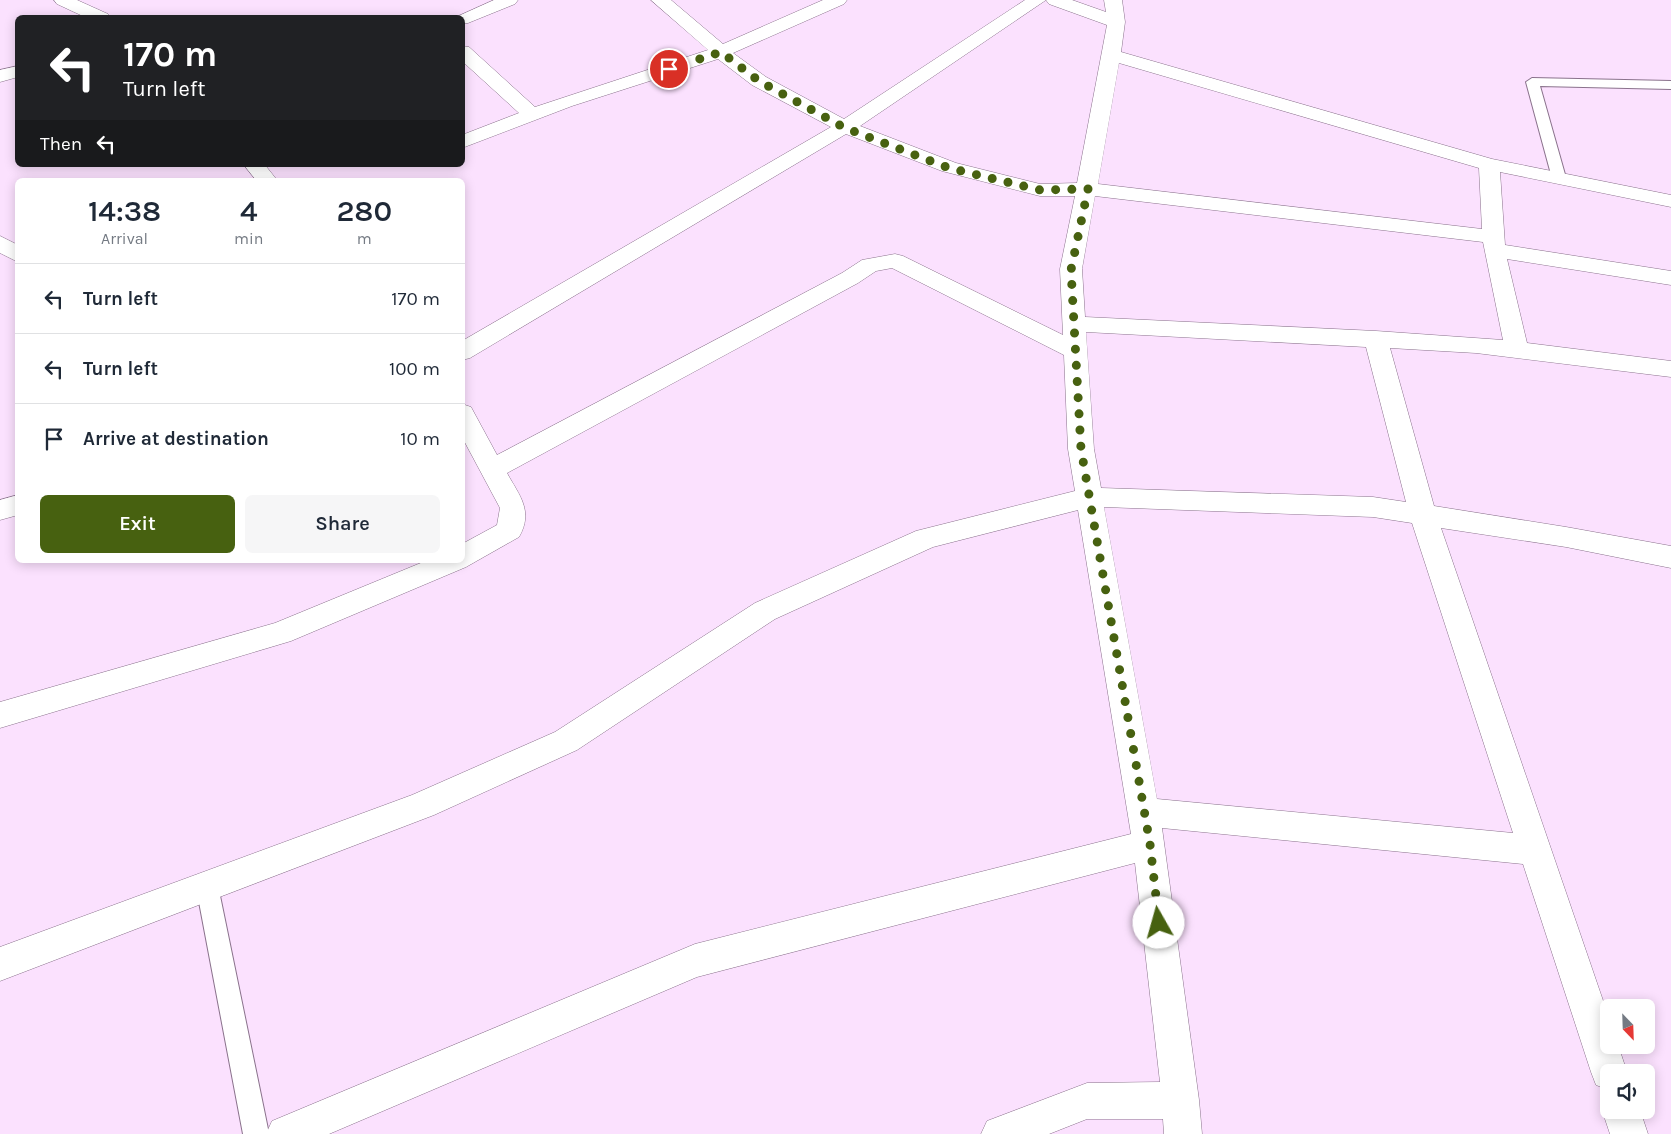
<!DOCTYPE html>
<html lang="en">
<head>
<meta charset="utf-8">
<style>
  :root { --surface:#fff; --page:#f6f6f7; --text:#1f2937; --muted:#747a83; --line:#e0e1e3; --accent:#476110 }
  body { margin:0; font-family:Karla,sans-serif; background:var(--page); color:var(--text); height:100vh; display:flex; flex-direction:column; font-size:19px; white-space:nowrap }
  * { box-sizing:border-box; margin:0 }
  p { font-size:16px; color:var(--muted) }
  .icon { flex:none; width:28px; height:28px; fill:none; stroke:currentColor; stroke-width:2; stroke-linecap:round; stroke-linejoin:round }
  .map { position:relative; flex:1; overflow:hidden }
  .side { position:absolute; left:15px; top:178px; width:450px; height:385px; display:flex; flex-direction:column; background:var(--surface); border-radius:8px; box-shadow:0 2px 12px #0003 }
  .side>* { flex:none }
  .hud { position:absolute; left:15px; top:15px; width:450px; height:152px; border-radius:8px; box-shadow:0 2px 12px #0003; background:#202124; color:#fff; overflow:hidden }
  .needle { width:32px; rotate:157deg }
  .buttons { position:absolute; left:1600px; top:999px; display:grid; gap:10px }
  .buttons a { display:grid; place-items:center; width:55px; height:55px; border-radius:8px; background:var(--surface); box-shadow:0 2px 12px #0003; font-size:25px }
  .pin { position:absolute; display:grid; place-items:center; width:42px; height:42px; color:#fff; margin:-21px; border:2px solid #fff; border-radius:50%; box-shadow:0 1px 5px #0007 }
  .me { position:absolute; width:55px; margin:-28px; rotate:353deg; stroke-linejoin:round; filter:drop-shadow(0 0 4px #0008) }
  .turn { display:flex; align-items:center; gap:18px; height:105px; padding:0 25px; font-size:22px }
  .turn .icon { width:65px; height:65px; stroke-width:2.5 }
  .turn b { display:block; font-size:35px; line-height:42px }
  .then { display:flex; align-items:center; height:48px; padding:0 25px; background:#0003; gap:10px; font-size:19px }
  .eta { display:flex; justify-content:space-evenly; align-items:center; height:85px; text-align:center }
  .eta b { font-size:30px; font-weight:600; line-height:35px }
  .primary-button { display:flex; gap:10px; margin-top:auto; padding:10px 25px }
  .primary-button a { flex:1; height:58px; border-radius:8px; background:var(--accent); color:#fff; font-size:20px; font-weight:600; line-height:58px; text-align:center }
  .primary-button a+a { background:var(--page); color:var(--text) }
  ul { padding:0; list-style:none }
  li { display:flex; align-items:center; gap:15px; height:70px; padding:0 25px; border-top:1px solid var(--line) }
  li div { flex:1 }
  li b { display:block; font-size:19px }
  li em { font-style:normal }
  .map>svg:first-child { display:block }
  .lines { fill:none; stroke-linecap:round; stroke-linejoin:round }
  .lane-casing { stroke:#8a728c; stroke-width:2 }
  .street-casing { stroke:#8a728c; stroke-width:1 }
  .lane { fill:#fff; fill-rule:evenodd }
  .street { fill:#fff; fill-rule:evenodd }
  .route { stroke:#476110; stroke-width:9; stroke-dasharray:0 16.2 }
</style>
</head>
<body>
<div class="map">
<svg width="1671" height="1134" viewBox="0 0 1671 1134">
  <rect width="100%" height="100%" fill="#fbe1fe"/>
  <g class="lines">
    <defs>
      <path id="lane" d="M 1532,78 L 1671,81 L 1671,89 L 1540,86 L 1566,178 L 1559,182 L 1552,178 L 1526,82 Z
        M 207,875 L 215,879 L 218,886 L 269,1134 L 243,1134 L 196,886 L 199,879 Z"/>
      <path id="street" d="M 54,0 L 77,0 L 108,14 L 111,18 L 87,18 L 57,4 Z
        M 494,0 L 518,0 L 515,4 L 468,23 L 462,24 L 462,18 L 454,18 Z
        M 651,0 L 671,0 L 723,44 L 823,0 L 847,0 L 844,4 L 733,53 L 766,77 L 844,119 L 1025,0 L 1046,0 L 860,126 L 956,163 L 1040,184 L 1077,183 L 1107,25 L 1049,4 L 1046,0 L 1072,0 L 1106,12 L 1104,0 L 1122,0 L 1125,22 L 1121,52 L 1492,159 L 1671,195 L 1671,207 L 1500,172 L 1505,245 L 1671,271 L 1671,285 L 1507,259 L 1527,343 L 1671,361 L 1671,377 L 1476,353 L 1390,348 L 1434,506 L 1566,527 L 1671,546 L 1671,568 L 1566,547 L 1441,528 L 1609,1018 L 1609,1045 L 1618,1045 L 1627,1072 L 1609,1072 L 1609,1090 L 1596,1085 L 1591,1072 L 1523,864 L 1162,828 L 1199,1100 L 1202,1134 L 1164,1134 L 1163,1119 L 1087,1119 L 1049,1134 L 981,1134 L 987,1121 L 1087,1083 L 1160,1082 L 1135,863 L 697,977 L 329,1134 L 266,1134 L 272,1121 L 695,944 L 1131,834 L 1078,510 L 933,547 L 775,619 L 577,750 L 434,815 L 0,981 L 0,947 L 412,795 L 555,732 L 755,603 L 916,531 L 1075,491 L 1068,449 L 1064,355 L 892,268 L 876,271 L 858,283 L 507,473 C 519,495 534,511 519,537 L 466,567 L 291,641 L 0,728 L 0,702 L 275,623 L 428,560 L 462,560 L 462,544 L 497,525 L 500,508 L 462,437 L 462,404 L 471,407 L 497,455 L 842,273 L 862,260 L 895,254 L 903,256 L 1063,335 L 1060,269 L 1075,196 L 1040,196 L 942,171 L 846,134 L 470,358 L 462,360 L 462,341 L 831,127 L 752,85 L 718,59 L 572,106 L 462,148 L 462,135 L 519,113 L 462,61 L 462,46 L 469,47 L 535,107 L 708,50 ZM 1119,63 L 1479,168 L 1482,229 L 1098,184 ZM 1095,196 L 1483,242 L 1503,340 L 1376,331 L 1085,317 L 1082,269 ZM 1086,332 L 1366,347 L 1406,502 L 1373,497 L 1101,488 L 1094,449 ZM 1104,507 L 1373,517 L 1412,523 L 1513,833 L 1157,799 Z
        M 18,66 L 18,77 L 0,82 L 0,70 Z
        M 244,165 L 265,165 L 277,180 L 256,180 Z
        M 0,236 L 18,245 L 18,262 L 0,253 Z
        M 18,495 L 18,515 L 0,520 L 0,500 Z
        M 1608,1097 L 1609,1110 L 1640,1110 L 1648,1134 L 1610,1134 L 1602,1110 Z"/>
    </defs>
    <!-- lane casing -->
    <use href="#lane" class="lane-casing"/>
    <!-- street casing -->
    <use href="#street" class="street-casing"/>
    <!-- lane -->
    <use href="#lane" class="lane"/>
    <!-- street -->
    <use href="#street" class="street"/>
  </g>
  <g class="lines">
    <!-- route -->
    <path class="route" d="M 669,69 L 721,52 L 759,81 L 845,128 L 949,168 L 1040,190 L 1088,189 L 1071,270 L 1081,449 L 1150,844 L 1159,923"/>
  </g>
</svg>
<div class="buttons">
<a><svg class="needle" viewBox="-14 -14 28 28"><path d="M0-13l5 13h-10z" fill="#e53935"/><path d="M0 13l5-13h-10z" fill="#747a83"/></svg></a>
<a><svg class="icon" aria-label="sound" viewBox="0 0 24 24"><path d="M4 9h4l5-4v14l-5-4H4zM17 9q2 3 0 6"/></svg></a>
</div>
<div class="pin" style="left:669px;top:69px;background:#d93025"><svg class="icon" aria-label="arrive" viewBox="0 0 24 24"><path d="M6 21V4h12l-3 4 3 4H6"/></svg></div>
<svg class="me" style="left:1159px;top:923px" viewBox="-20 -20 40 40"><circle r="19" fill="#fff"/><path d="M0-13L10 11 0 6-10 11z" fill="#476110"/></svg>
<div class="hud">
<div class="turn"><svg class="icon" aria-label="left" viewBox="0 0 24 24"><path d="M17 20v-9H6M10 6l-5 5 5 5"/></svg><div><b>170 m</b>Turn left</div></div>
<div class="then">Then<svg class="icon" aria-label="left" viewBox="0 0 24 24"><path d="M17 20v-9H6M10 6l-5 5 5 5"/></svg></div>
</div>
<section class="side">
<div class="eta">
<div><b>14:38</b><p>Arrival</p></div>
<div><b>4</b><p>min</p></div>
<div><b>280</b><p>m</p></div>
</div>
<ul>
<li><svg class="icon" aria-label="left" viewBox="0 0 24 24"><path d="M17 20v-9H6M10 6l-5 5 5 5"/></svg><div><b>Turn left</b></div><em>170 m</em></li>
<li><svg class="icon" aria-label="left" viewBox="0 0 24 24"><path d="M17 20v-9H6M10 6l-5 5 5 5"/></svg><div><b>Turn left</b></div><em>100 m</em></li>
<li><svg class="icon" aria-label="arrive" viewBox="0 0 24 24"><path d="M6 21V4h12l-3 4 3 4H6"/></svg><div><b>Arrive at destination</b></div><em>10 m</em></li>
</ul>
<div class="primary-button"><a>Exit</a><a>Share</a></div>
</section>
</div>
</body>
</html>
